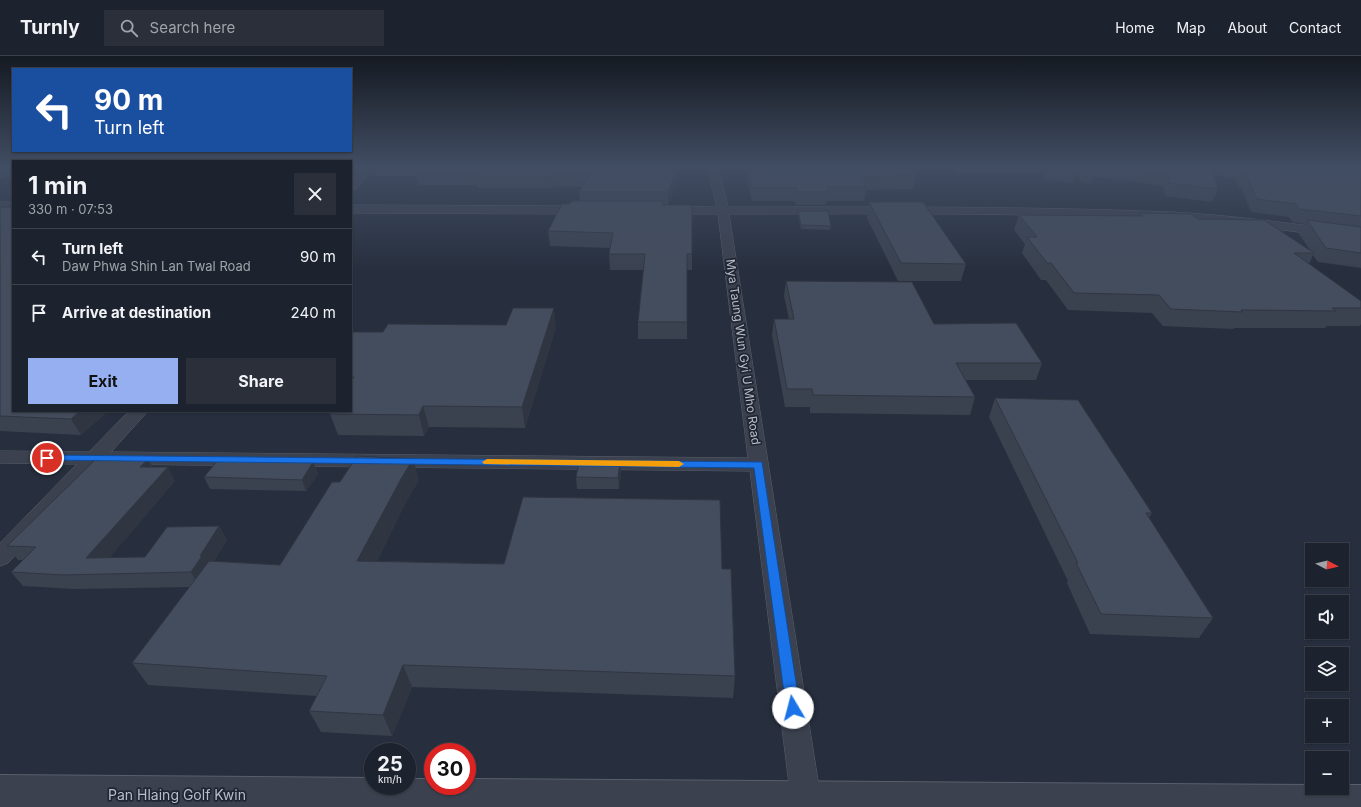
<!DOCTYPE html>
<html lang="en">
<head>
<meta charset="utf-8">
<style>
  :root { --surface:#1d232e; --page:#2a2f3a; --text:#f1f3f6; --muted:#a0a4aa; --line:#3b404a; --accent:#96aff0 }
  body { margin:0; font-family:Inter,sans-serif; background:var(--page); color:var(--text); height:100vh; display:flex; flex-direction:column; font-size:15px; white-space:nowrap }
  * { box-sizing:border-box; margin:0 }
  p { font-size:13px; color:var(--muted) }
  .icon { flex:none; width:22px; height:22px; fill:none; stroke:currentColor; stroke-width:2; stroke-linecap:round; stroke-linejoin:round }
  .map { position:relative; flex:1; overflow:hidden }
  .sheet { position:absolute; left:12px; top:104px; width:340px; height:252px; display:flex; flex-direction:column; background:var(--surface); border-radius:0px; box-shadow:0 1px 3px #0004,0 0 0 1px var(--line) }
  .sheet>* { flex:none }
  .guide { position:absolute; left:12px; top:12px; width:340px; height:84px; border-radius:0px; box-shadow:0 1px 3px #0004,0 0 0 1px var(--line); background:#1a4fa0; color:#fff; overflow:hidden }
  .needle { width:26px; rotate:97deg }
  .controls { position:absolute; left:1305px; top:487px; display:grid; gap:8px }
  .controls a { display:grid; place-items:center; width:44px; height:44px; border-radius:0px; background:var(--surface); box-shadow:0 1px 3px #0004,0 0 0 1px var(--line); font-size:20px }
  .speed { position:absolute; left:364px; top:687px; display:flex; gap:8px; font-size:20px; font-weight:700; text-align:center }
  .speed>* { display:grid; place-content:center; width:52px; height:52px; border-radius:50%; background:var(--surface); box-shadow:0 1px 3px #0004,0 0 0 1px var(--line); line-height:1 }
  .speed small { font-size:10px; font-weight:400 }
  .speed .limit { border:6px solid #d22; background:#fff; color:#111 }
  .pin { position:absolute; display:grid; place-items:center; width:34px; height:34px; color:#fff; margin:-17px; border:2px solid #fff; border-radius:50%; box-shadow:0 1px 4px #0007 }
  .me { position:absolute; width:44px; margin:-22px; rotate:352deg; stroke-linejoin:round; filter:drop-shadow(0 0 3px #0008) }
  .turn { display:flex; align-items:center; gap:14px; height:84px; padding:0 16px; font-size:18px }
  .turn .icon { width:52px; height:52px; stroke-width:2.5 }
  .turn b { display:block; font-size:28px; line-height:34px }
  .round { display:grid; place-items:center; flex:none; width:42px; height:42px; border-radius:0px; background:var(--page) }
  .summary { display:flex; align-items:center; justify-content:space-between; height:68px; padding:0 16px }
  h1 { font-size:24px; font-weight:700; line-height:30px }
  .button { display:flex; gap:8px; margin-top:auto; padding:8px 16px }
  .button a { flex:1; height:46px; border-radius:0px; background:var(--accent); color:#111; font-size:16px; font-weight:700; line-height:46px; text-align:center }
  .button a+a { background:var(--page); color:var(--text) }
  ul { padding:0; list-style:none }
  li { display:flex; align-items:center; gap:12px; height:56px; padding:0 16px; border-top:1px solid var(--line) }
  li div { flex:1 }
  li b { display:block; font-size:15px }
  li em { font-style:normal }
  header { display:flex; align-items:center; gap:24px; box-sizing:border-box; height:56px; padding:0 20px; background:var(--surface); border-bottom:1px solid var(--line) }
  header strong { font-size:19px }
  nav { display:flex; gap:22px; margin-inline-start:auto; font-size:14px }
  .search { width:280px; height:36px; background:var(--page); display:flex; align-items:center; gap:10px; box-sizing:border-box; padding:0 14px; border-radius:0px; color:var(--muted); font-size:15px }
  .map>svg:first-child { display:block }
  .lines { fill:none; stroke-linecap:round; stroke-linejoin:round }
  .minor-casing { stroke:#595f6c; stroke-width:1 }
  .tertiary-casing { stroke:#595f6c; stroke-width:2 }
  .minor { fill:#3b414e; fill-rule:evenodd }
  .tertiary { fill:#3b414e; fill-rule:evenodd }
  .wall { fill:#3a4250 }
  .shaded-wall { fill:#303641 }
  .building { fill:#444d5d; stroke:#303641 }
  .route { fill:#1a73e8; stroke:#114b97 }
  .slow { fill:#f59e0b }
  .labels { text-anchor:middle; stroke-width:3.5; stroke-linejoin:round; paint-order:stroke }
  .street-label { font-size:12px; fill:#b8bdc9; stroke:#202633 }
  .near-street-label { font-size:14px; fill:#b8bdc9; stroke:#202633 }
</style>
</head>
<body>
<header>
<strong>Turnly</strong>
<div class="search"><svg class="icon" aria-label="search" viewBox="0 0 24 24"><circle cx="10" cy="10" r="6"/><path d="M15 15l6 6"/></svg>Search here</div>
<nav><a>Home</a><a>Map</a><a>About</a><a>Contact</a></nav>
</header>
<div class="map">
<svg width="1361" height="751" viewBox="0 0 1361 751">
  <rect width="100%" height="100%" fill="#272f3e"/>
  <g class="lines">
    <defs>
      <path id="minor" d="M 13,110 L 13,117 L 0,122 L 0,115 Z
        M 365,110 L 376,110 L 355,134 L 351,135 L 351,125 Z
        M 708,110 L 718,110 L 728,151 C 876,151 1023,150 1171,156 C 1234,159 1298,169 1361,176 L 1361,184 C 1298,176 1235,167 1171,164 C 1024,156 877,158 729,158 L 821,744 L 819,751 L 793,751 L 791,744 L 750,415 L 100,408 L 8,507 L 0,510 L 0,487 L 77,408 L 0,407 L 0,395 L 89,396 L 129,355 L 148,355 L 111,396 L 748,402 L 718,158 L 666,158 L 662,157 L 660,154 L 662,151 L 666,150 L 716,151 Z
        M 1081,110 L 1091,110 L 1091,124 L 1090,126 L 1086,127 L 1081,124 Z
        M 0,146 L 13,146 L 13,154 L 0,154 Z
        M 351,149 L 586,150 L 590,151 L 592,154 L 590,157 L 586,158 L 351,157 Z"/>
      <path id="tertiary" d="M 0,719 L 373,722 L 373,730 L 407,730 L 407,723 L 433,723 L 433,730 L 467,730 L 467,723 L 1312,729 L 1312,732 L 1342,732 L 1342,729 L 1361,729 L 1361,751 L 0,751 Z"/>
    </defs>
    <!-- minor casing -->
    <use href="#minor" class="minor-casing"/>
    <!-- tertiary casing -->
    <use href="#tertiary" class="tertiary-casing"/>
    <!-- minor -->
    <use href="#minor" class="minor"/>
    <!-- tertiary -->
    <use href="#tertiary" class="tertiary"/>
  </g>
  <!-- wall -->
  <path class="wall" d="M 351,110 L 363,110 L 356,117 L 351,117 Z
    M 370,110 L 673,110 L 673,114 L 676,127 L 668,149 L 692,149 L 692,214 L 687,214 L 687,283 L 638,283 L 638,266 L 643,214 L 610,214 L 609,198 L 610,192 L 550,190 L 548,175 L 570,148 L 580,145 L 579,136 L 582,131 L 553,130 L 552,132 L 478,132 L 477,129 L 418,129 L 416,120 L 373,120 L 373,117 L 372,117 Z
    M 952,110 L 1082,110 L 1080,118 L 1076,118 L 1073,127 L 1042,123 L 1044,117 L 958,118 Z
    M 1092,110 L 1361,110 L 1361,212 L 1318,206 L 1313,199 L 1309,208 L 1361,245 L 1361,268 L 1360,270 L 1327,270 L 1325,272 L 1234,272 L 1233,273 L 1163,270 L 1152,257 L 1068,254 L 1046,224 L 1041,224 L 1022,197 L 1025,188 L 1014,174 L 1019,159 L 1137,160 L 1139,157 L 1198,163 L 1310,194 L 1299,178 L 1305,168 L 1292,166 L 1289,161 L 1251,156 L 1241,131 L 1238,131 L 1235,122 L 1213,119 L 1218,133 L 1212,146 L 1165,140 L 1163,130 L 1092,120 Z
    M 748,115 L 916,119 L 913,133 L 866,134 L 864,145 L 827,145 L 826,149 L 796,149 L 795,145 L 752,145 L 748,128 Z
    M 869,146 L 966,208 L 961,225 L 898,225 L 867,162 Z
    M 0,151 L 13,355 L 108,355 L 81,379 L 0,375 Z
    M 798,155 L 831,170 L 830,174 L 801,173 L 798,159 Z
    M 786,225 L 934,268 L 1042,307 L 1036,324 L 965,324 L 975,341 L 970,359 L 810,357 L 810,351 L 785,351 L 772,279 L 774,263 L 789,263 L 784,240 Z
    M 556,271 L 525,372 L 429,371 L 424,380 L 338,379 L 330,358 L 351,355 L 351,276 L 383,276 Z
    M 995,342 L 1152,457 L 1149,462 L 1213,562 L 1199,582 L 1090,578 L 1067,527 L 1068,525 L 989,361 Z
    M 313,406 L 318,418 L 306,435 L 210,433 L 204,421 Z
    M 620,407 L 621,418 L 619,433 L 577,433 L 576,421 Z
    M 153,411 L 175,425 L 109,502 L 145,501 L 219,470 L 227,484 L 214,505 L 280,509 L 340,426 L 419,424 L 407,444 L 377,505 L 722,513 L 735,620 L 733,642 L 412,631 L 392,680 L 321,676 L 309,655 L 317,640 L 148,629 L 132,607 L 190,531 L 75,533 L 23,530 L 11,516 L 23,504 L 18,504 L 7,490 Z"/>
  <!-- shaded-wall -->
  <path class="shaded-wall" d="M 355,110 L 363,110 L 356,117 Z
    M 671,110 L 673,110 L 673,114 L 670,127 L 669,114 Z
    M 676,115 L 676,127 L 668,149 L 668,136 Z
    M 552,118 L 553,130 L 552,132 L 551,120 Z
    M 554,252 L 556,271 L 525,372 L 522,351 Z
    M 423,350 L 429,371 L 424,380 L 419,359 Z
    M 80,355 L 108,355 L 81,379 L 71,363 Z
    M 148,403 L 156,416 L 140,411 Z
    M 413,403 L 419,424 L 407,444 L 366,527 L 357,505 L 401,423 Z
    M 313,406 L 318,418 L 306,435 L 302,424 Z
    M 620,407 L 621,418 L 619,433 L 618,422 Z
    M 168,411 L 175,425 L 96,517 L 86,502 Z
    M 219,470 L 227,484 L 209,513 L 200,531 L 191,516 L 200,500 Z
    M 403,609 L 412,631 L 392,680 L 383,659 Z"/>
  <!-- building -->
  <path class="building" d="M 420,110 L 671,110 L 669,114 L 676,115 L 668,136 L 579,136 L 590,118 L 552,118 L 551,120 L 476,120 L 478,117 L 415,116 Z
    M 751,110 L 908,110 L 916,119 L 860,121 L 866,131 L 827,131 L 828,136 L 798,136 L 797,132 L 753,132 L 748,115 Z
    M 1046,110 L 1078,110 L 1077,115 Z
    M 1114,110 L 1210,110 L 1218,133 L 1170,127 L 1168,117 Z
    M 1241,110 L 1361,110 L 1361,160 L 1299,153 L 1296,148 L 1257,143 L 1246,119 L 1243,118 Z
    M 572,145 L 664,145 L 662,149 L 692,149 L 692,198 L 687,198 L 687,266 L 638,266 L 645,198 L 609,198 L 613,177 L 548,175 L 562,148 L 570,148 Z
    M 869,146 L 923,146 L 966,208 L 901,207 Z
    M 0,151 L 13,151 L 13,355 L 80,355 L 71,363 L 0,360 Z
    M 798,155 L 828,155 L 831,170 L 801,169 Z
    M 1139,157 L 1191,158 L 1198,163 L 1264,164 L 1314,197 L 1294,197 L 1361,245 L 1361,252 L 1332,252 L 1336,255 L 1241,254 L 1242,256 L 1171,253 L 1159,239 L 1074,237 L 1051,207 L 1047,207 L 1027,181 L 1037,181 L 1019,159 L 1143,160 Z
    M 1307,164 L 1361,171 L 1361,197 L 1326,192 Z
    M 786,225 L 912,226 L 934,268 L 1016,267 L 1042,307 L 956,307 L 975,341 L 813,339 L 812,333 L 787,333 L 774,263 L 794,263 Z
    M 513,252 L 554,252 L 522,351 L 423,350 L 419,359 L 330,358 L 332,355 L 351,355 L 351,326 L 354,321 L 351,321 L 351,276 L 383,276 L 388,268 L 506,269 Z
    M 995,342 L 1078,344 L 1152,457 L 1146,457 L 1213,562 L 1101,558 L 1076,507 L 1078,507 Z
    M 357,400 L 413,403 L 401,423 L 357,505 L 504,508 L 523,441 L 720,444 L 722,513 L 731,513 L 735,620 L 403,609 L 383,659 L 309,655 L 327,620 L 132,607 L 209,505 L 280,509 L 332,426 L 340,426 Z
    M 98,401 L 148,403 L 140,411 L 168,411 L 86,502 L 145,501 L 167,471 L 219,470 L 200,500 L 202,500 L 191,516 L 64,519 L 11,516 L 36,491 L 7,490 Z
    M 218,404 L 313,406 L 302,424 L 204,421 Z
    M 579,406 L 620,407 L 618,422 L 576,421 Z"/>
  <!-- sky -->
  <linearGradient id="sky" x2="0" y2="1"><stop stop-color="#151a22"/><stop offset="0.51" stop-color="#414d63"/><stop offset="1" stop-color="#414d63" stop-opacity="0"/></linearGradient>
  <rect width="1361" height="216" fill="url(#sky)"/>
  <!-- route -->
  <path class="route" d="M 47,399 L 762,406 L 800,652 L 798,657 L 793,659 L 788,657 L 786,652 L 754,412 L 43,404 L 42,402 L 43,400 Z"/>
  <!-- slow -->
  <path class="slow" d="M 487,403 L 679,405 L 684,408 L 679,411 L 484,408 L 482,406 Z"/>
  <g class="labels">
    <!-- street labels -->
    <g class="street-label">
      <text transform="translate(743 296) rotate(82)" y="4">Mya Taung Wun Gyi U Mho Road</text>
    </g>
    <!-- near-street labels -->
    <g class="near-street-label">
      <text x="177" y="744">Pan Hlaing Golf Kwin</text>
    </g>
  </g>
</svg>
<div class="controls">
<a><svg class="needle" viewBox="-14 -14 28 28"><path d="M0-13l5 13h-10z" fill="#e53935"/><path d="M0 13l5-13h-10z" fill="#a0a4aa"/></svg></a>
<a><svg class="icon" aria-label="sound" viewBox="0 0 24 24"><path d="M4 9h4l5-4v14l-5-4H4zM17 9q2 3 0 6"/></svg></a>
<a><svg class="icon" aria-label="layers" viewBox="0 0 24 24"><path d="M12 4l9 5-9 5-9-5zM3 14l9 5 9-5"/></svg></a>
<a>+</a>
<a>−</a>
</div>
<div class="speed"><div>25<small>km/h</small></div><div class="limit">30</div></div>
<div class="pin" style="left:47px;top:402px;background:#d93025"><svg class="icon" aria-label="arrive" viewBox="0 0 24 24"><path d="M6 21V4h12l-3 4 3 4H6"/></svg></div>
<svg class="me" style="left:793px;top:652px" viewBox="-20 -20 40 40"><circle r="19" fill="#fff"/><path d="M0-13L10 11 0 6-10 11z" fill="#1a73e8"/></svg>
<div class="guide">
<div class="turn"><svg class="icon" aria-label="left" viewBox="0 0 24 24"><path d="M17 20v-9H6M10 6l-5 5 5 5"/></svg><div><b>90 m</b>Turn left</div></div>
</div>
<section class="sheet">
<div class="summary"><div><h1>1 min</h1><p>330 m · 07:53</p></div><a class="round"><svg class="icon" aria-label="close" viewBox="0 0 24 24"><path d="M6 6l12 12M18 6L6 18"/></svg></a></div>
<ul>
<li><svg class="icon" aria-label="left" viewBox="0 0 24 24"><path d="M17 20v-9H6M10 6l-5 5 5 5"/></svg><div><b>Turn left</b><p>Daw Phwa Shin Lan Twal Road</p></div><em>90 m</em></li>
<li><svg class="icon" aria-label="arrive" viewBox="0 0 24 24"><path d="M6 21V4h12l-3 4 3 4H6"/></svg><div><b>Arrive at destination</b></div><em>240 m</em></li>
</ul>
<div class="button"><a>Exit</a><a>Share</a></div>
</section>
</div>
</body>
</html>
